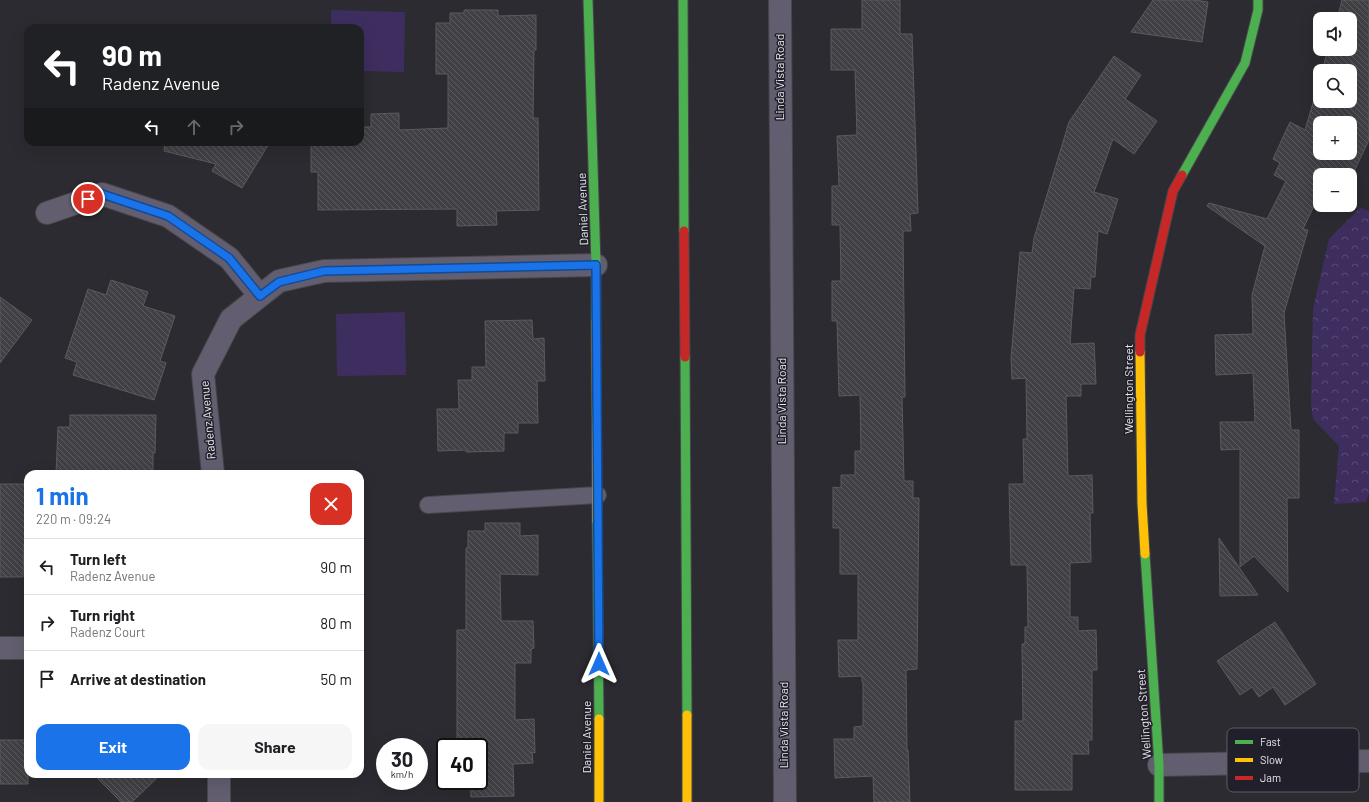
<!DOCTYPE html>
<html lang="en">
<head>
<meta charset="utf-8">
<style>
  :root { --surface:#fff; --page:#f6f6f6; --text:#202124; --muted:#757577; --line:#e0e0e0; --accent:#1a73e8 }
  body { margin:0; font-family:Barlow,sans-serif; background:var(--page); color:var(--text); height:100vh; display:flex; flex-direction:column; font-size:15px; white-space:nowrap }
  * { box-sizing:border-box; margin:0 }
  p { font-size:13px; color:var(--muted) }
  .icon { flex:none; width:22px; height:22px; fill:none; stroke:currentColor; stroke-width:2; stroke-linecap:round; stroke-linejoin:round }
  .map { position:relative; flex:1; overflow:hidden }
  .details { position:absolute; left:24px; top:470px; width:340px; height:308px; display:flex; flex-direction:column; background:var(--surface); border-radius:12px; box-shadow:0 4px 16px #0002 }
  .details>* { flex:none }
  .banner { position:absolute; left:24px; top:24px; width:340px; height:122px; border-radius:12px; box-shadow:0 4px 16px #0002; background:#202124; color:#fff; overflow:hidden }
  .fabs { position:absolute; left:1313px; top:12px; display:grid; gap:8px }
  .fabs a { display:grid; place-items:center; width:44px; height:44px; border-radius:8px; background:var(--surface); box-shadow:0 4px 16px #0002; font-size:20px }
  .speed { position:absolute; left:376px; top:738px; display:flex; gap:8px; font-size:20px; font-weight:700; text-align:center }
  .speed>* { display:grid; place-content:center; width:52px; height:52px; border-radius:50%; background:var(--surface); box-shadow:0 4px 16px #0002; line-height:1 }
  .speed small { font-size:10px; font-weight:400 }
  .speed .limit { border:2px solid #111; border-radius:6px; background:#fff; color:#111 }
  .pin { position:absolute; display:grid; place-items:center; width:34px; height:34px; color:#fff; margin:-17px; border:2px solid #fff; border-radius:50%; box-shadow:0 1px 4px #0007 }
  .me { position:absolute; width:44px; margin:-22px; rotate:0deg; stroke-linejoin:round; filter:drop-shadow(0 0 3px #0008) }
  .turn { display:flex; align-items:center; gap:14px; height:84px; padding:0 12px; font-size:18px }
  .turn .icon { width:52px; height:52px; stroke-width:2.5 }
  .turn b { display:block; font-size:28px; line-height:34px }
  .lanes { display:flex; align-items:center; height:38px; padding:0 12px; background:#0003; justify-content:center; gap:20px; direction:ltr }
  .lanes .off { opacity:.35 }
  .round { display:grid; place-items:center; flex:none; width:42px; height:42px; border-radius:12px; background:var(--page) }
  .head { display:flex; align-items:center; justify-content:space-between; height:68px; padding:0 12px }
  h1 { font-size:24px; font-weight:700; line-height:30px; color:var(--accent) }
  .button { display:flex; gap:8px; margin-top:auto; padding:8px 12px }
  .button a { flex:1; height:46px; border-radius:12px; background:var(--accent); color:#fff; font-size:16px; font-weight:700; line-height:46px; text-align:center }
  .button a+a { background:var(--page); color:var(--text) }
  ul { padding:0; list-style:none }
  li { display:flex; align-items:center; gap:12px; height:56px; padding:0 12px; border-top:1px solid var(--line) }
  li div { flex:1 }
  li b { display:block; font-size:15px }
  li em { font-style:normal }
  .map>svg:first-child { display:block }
  .park { fill:url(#park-crowns) }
  .pitch { fill:#3e2e60 }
  .building { fill:url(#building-back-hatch); stroke:#5b5a5f; fill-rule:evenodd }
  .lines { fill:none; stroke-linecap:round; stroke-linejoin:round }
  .lane-casing { stroke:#47464a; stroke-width:18 }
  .street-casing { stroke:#47464a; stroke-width:24 }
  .fast-casing { stroke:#47464a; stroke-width:11 }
  .slow-casing { stroke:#47464a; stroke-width:11 }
  .jam-casing { stroke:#47464a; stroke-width:11 }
  .lane { stroke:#625e6f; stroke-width:16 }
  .street { stroke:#625e6f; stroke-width:22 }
  .fast { stroke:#4caf50; stroke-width:9 }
  .slow { stroke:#ffc107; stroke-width:9 }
  .jam { stroke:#c62828; stroke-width:9 }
  .route-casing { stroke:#114b97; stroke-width:10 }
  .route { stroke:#1a73e8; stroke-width:7 }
  .labels { text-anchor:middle; stroke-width:3; stroke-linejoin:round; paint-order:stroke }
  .street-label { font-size:12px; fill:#e7e6ec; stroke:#211f29 }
  .key { fill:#211f29; stroke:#5c5b64; stroke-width:1 }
  .key-label { font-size:11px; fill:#e7e6ec }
</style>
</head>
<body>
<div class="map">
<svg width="1369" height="802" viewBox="0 0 1369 802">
  <defs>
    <pattern id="park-crowns" width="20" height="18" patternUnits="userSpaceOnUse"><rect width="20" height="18" fill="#3e2e60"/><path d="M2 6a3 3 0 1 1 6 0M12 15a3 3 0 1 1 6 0" fill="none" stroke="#5a4c77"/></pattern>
    <pattern id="building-back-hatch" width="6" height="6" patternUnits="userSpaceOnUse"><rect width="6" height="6" fill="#414145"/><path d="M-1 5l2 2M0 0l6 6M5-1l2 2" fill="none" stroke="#5c5c60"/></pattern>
  </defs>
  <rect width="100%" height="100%" fill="#2c2b31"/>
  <!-- park -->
  <path class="park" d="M 1360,208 L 1369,211 L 1369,493 L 1366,502 L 1334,504 L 1339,446 L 1313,419 L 1311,404 L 1313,309 L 1329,239 Z"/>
  <!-- pitch -->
  <path class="pitch" d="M 331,10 L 405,12 L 404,72 L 360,71 L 360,28 L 331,28 Z
    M 405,312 L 406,375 L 337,376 L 336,314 Z"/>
  <!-- building -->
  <path class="building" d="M 862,0 L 900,0 L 900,34 L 912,34 L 918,213 L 910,214 L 911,231 L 903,231 L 905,397 L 902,397 L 904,481 L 913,481 L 913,498 L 919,498 L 917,669 L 906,670 L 907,750 L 908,750 L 910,802 L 874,802 L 873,776 L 835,778 L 834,739 L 854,739 L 854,727 L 863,726 L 863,682 L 862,682 L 862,676 L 839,677 L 838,640 L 858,640 L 858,574 L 840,574 L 840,528 L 833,528 L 833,487 L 841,488 L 841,475 L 855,475 L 855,451 L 861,451 L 860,395 L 839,396 L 837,321 L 832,321 L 832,281 L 841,281 L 840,225 L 832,225 L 832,186 L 839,186 L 837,136 L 857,135 L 855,70 L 831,70 L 831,29 L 862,29 Z
    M 1153,0 L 1195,0 L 1208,2 L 1202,42 L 1131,32 Z
    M 1342,0 L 1369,0 L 1369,140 L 1350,180 L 1350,175 L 1333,175 L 1330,173 L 1329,175 L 1320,175 L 1320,193 L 1303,229 L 1308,230 L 1284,313 L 1291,430 L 1299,430 L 1299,498 L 1287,498 L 1288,592 L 1254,556 L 1240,567 L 1240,449 L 1221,450 L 1220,422 L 1255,422 L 1253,373 L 1216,375 L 1215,335 L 1253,334 L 1252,295 L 1265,246 L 1207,206 L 1209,203 L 1267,219 L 1286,181 L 1274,175 L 1280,163 L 1273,159 L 1290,122 L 1305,130 L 1320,79 L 1320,101 L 1350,101 L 1350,71 L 1322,71 L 1328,49 L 1350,49 L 1350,19 L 1337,19 ZM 1320,123 L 1350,123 L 1350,153 L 1320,153 Z
    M 464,10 L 498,10 L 498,16 L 536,15 L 536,50 L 534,50 L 533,118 L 538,118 L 539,210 L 496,211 L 497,225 L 457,226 L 457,209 L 318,210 L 318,172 L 311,172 L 311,142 L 360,142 L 360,127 L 371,127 L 371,114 L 399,113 L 399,130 L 448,128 L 448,74 L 436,74 L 436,23 L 450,23 L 450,13 L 464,13 Z
    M 1114,56 L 1141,75 L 1125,99 L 1157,121 L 1134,154 L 1113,139 L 1094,192 L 1118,199 L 1107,234 L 1098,231 L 1095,277 L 1091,277 L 1090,289 L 1074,288 L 1070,344 L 1094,343 L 1096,384 L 1081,384 L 1081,396 L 1066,396 L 1068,476 L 1092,475 L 1093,513 L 1090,513 L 1091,562 L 1070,563 L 1070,617 L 1078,617 L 1078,631 L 1096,630 L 1097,670 L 1092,670 L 1092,740 L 1088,740 L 1089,754 L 1072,754 L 1072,790 L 1015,790 L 1015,721 L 1023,721 L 1022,644 L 1025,644 L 1025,627 L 1028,627 L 1027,565 L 1011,565 L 1009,484 L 1024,484 L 1023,439 L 1027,439 L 1026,378 L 1012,379 L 1011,358 L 1020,252 L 1032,253 L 1034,238 L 1069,122 Z
    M 165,142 L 270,142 L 242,188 L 212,171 L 216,164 L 164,151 Z
    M 111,280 L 148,292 L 143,306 L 175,316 L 160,361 L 166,363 L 154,400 L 73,375 L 77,362 L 65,358 L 88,289 L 106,295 Z
    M 0,297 L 32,320 L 0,363 Z
    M 532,320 L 533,339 L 544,338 L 545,381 L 537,381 L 538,423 L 518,423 L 518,433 L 504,433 L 504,451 L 466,452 L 466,450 L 438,451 L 437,409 L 459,409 L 458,380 L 472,380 L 472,367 L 486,367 L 485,321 Z
    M 70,415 L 156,415 L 155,453 L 153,453 L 153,474 L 56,474 L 58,427 L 70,427 Z
    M 0,484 L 28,484 L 28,544 L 24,544 L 23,577 L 0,577 Z
    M 485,523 L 520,523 L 520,536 L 538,535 L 538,575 L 500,574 L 501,621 L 533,621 L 534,648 L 531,649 L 531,663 L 515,663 L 515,720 L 534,719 L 535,753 L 532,752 L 533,763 L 513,764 L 514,796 L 471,797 L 470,781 L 479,781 L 479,747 L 457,747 L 457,630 L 466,630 L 466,548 L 468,548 L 468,531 L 485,531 Z
    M 1219,538 L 1258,595 L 1220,596 Z
    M 1275,622 L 1316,684 L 1285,705 L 1273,687 L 1259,697 L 1252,687 L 1240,695 L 1217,661 Z
    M 0,740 L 28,740 L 28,784 L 0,784 Z
    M 93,774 L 161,774 L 132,802 L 121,802 Z"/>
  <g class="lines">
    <defs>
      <path id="lane" d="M 428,505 L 598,495"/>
      <path id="street" d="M 780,0 L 785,802
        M 47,213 L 102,194 L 168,216 L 229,258 L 260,296
        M 213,474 L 203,374 L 231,319 L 279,281 L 324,271 L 596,265
        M 0,648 L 28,648
        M 1159,765 L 1369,761
        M 219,774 L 219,802"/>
      <path id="fast" d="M 588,0 L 596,265 L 596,322
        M 683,0 L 684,231
        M 1182,175 L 1245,63 L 1258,10 L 1258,0
        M 685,357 L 687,715
        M 597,521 L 599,719
        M 1145,554 L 1159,765 L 1159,802"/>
      <path id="slow" d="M 596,322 L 597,521
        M 1140,352 L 1142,503 L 1145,554
        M 687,715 L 687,802
        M 599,719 L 599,802"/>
      <path id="jam" d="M 684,231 L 685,357
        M 1140,352 L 1140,335 L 1173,191 L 1182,175"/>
    </defs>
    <!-- lane casing -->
    <use href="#lane" class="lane-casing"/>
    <!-- street casing -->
    <use href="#street" class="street-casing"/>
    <!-- fast casing -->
    <use href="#fast" class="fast-casing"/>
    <!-- slow casing -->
    <use href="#slow" class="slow-casing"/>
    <!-- jam casing -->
    <use href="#jam" class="jam-casing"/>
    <!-- lane -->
    <use href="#lane" class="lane"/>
    <!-- street -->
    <use href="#street" class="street"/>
    <!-- fast -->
    <use href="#fast" class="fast"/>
    <!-- slow -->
    <use href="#slow" class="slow"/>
    <!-- jam -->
    <use href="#jam" class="jam"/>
  </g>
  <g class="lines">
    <defs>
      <path id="route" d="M 88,199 L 102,194 L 168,216 L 229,258 L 260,296 L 279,282 L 324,271 L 596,265 L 599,664"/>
    </defs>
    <!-- route casing -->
    <use href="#route" class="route-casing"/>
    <!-- route -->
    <use href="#route" class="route"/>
  </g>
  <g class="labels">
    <!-- street labels -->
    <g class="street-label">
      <text transform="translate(780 77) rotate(-90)" y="4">Linda Vista Road</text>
      <text transform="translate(583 209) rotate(-92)" y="4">Daniel Avenue</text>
      <text transform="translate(1129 389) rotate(-90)" y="4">Wellington Street</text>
      <text transform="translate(782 401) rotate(-90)" y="4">Linda Vista Road</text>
      <text transform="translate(208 420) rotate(-95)" y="4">Radenz Avenue</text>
      <text transform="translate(1144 714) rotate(-94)" y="4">Wellington Street</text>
      <text transform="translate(784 725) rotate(-90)" y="4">Linda Vista Road</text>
      <text transform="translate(587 737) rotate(-90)" y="4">Daniel Avenue</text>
    </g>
  </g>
  <!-- legend -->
  <rect x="1227" y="728" width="132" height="64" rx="6" class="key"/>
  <rect x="1235" y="740" width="18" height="4" fill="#4caf50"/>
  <rect x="1235" y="758" width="18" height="4" fill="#ffc107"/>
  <rect x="1235" y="776" width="18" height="4" fill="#c62828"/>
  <g class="key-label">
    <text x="1260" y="746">Fast</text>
    <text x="1260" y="764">Slow</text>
    <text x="1260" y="782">Jam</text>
  </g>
</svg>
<div class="fabs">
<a><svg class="icon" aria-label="sound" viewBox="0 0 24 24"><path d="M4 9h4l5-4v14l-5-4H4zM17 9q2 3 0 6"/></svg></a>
<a><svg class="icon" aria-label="search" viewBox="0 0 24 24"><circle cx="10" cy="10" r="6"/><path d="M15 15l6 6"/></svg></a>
<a>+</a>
<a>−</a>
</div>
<div class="speed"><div>30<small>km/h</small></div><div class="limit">40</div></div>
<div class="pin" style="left:88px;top:199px;background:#d93025"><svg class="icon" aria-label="arrive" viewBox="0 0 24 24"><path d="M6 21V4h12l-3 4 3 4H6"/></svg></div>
<svg class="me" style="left:599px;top:664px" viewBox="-20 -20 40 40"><path d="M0-17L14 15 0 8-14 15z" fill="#1a73e8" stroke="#fff" stroke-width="4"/></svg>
<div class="banner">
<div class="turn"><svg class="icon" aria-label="left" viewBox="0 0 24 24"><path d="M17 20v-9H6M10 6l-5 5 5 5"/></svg><div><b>90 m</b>Radenz Avenue</div></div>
<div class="lanes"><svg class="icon" aria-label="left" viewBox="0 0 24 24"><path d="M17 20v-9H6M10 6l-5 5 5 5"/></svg><svg class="icon off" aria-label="ahead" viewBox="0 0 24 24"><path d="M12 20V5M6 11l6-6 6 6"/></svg><svg class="icon off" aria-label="right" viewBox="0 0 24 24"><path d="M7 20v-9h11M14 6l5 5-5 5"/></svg></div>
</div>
<section class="details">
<div class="head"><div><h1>1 min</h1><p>220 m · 09:24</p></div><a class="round" style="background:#d93025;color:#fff"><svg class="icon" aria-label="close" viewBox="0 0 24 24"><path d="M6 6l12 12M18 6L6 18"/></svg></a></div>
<ul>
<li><svg class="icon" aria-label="left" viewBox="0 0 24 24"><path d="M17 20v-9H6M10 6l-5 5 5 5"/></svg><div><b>Turn left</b><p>Radenz Avenue</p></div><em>90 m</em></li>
<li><svg class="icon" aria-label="right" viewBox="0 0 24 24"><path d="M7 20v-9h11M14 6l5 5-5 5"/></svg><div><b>Turn right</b><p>Radenz Court</p></div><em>80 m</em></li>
<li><svg class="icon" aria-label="arrive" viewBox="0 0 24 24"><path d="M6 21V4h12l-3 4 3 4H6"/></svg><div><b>Arrive at destination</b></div><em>50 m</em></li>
</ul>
<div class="button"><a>Exit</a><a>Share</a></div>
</section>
</div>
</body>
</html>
